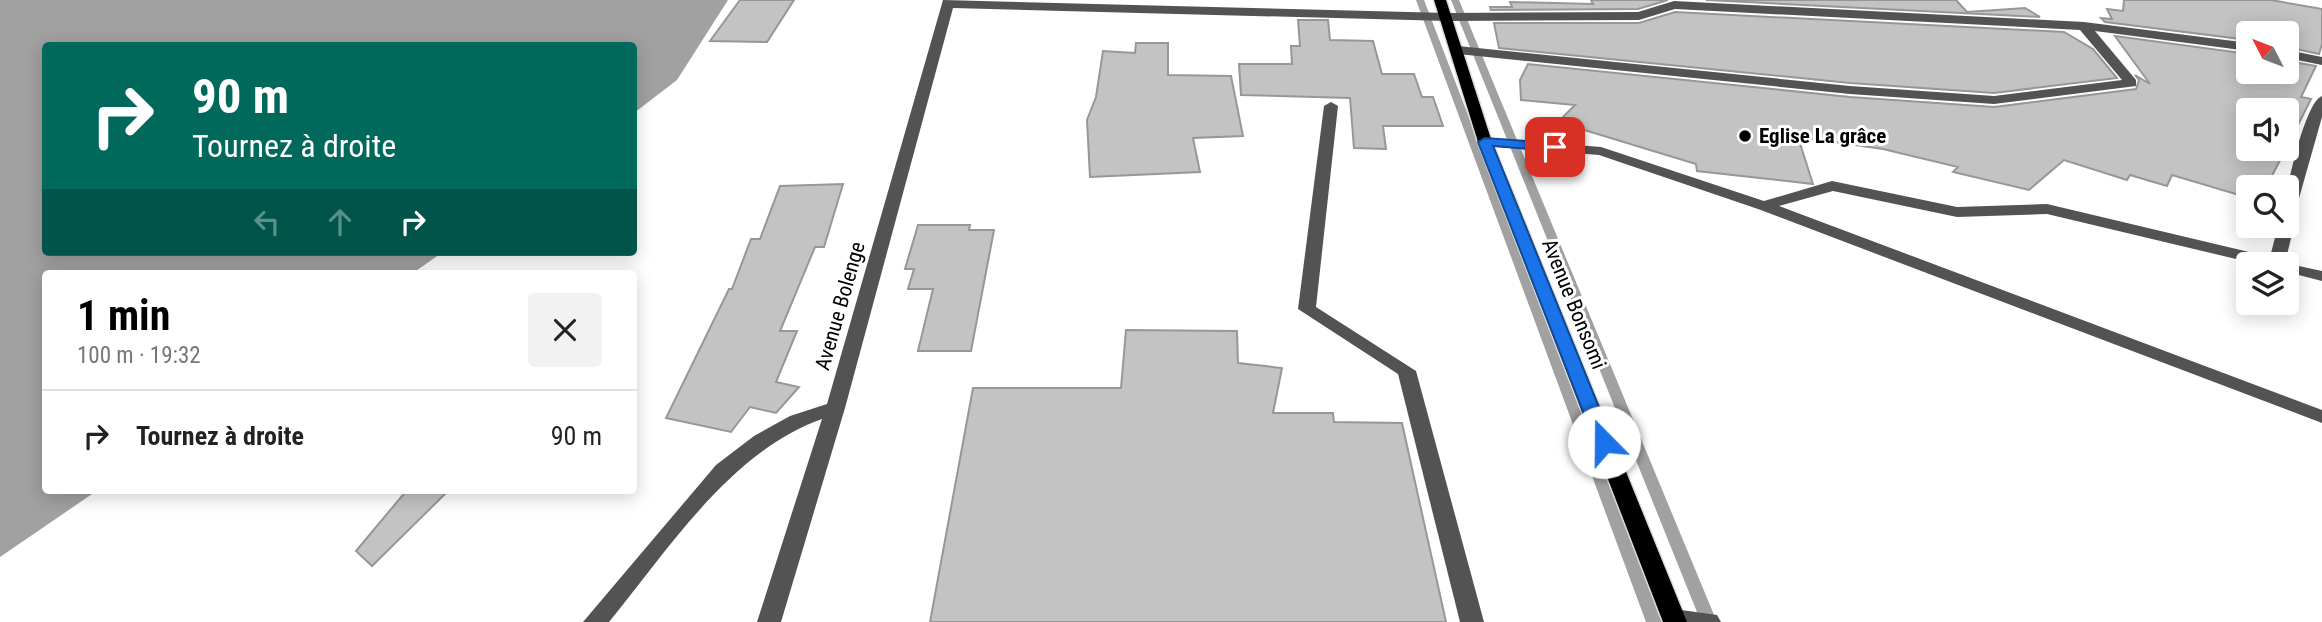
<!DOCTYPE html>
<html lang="fr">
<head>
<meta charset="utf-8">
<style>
  :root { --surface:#fff; --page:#f2f2f2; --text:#222; --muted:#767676; --line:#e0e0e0; --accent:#000 }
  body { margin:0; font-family:"Roboto Condensed",sans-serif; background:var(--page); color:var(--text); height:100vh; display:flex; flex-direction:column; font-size:26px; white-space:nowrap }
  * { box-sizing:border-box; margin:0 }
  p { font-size:23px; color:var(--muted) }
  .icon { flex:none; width:38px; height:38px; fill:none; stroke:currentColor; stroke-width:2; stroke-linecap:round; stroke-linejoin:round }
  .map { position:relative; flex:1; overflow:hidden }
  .details { position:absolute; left:42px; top:270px; width:595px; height:224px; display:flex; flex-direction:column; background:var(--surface); border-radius:7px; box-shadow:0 4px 18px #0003 }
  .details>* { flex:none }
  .hud { position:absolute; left:42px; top:42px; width:595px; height:214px; border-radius:7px; box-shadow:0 4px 18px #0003; background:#00695c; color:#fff; overflow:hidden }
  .needle { width:46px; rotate:312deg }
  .fabs { position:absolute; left:2236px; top:21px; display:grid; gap:14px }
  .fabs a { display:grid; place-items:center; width:63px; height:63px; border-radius:7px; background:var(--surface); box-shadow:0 4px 18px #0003; font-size:35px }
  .pin { position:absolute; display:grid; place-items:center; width:60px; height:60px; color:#fff; margin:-30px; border-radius:14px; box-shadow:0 4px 10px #0006 }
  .me { position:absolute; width:77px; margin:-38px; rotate:338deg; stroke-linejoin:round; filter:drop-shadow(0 0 5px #0008) }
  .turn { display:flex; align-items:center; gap:24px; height:147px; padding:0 35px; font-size:32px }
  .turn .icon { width:91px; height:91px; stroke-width:2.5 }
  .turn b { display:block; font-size:49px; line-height:60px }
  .lanes { display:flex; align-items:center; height:66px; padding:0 35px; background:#0003; justify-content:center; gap:35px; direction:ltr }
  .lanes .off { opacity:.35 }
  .round { display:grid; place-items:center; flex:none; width:74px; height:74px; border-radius:7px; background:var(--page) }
  .head { display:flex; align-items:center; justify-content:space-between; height:119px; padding:0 35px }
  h1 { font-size:42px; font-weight:700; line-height:52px; color:var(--accent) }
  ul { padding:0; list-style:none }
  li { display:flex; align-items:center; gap:21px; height:91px; padding:0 35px; border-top:2px solid var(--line) }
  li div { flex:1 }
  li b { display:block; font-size:26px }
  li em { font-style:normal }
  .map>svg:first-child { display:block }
  .water { fill:#a1a1a1 }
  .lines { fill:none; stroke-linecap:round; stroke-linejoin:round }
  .stream { fill:#a1a1a1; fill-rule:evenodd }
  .building { fill:#c3c3c3; stroke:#979797; stroke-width:2 }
  .major-casing { stroke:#dbdbdb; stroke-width:3 }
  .minor { fill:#535353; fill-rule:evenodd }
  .major { fill:#000; fill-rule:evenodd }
  .route { fill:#1a73e8; stroke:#114b97; stroke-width:2 }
  .poi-dot { fill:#000; stroke:#fff; stroke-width:2.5 }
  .labels { text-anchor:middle; stroke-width:6; stroke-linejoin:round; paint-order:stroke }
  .poi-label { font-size:21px; font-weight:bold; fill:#000; stroke:#fff; text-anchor:start }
  .street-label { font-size:21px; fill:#000; stroke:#fff }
</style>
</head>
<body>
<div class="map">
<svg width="2322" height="622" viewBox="0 0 2322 622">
  <rect width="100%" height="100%" fill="#fff"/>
  <!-- water -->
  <path class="water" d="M 0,0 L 728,0 L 677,80 L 634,113 L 634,46 L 46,46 L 46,252 L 443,252 L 413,273 L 46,273 L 46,490 L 98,490 L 0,557 Z"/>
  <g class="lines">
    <!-- stream -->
    <path class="stream" d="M 1416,0 L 1424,0 L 1662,622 L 1646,622 Z
      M 1451,0 L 1459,0 L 1717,622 L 1701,622 Z"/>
  </g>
  <!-- building -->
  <path class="building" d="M 740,0 L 794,0 L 767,42 L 710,41 Z
    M 1591,0 L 1668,0 L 1638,9 L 1491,10 L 1490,7 L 1512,7 L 1510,2 L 1593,4 Z
    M 1706,0 L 1956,0 L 1967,12 L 2025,8 L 2040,17 Z
    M 2124,0 L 2271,0 L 2322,9 L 2322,44 L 2319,54 L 2287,47 L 2287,33 L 2249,33 L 2249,40 L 2105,22 L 2101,18 L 2112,19 L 2107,9 L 2123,11 Z
    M 1675,12 L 2064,32 L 2093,49 L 2117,78 L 1994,93 L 1850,83 L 1499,48 L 1494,23 L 1639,23 Z
    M 1298,20 L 1328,20 L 1330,40 L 1373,41 L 1382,74 L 1414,74 L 1422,97 L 1433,97 L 1443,126 L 1383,126 L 1386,149 L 1354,148 L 1350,98 L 1241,95 L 1239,64 L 1292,64 L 1291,46 L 1300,46 Z
    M 2115,36 L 2249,54 L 2249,72 L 2287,72 L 2287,61 L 2316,66 L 2301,97 L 2311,99 L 2287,147 L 2287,110 L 2249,110 L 2249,149 L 2286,149 L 2266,187 L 2249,187 L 2249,198 L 2172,175 L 2167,186 L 2130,175 L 2127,180 L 2064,160 L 2029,190 L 1953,172 L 1958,167 L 1883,149 L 1798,137 L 1813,184 L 1697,171 L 1696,164 L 1558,122 L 1575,105 L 1521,100 L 1520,80 L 1528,64 L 1850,97 L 1994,107 L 2136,89 L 2139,80 L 2135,75 L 2150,84 Z
    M 1136,43 L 1168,43 L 1168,75 L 1231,76 L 1243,136 L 1193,138 L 1200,172 L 1090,177 L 1087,120 L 1096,97 L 1103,51 L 1135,53 Z
    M 843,184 L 824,247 L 815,247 L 780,331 L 797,331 L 776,382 L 799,387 L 776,413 L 750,407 L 731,432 L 666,418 L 729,289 L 732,289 L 751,239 L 760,239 L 780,186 Z
    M 918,225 L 970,225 L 969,230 L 994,230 L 971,351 L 918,351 L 933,289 L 908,289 L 914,269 L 905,269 Z
    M 1126,330 L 1237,331 L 1238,363 L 1282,368 L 1273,413 L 1333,413 L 1334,422 L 1402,423 L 1446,622 L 930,622 L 973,388 L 1121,388 Z
    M 407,490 L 449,490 L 372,566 L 356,551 Z"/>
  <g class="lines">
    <defs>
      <path id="major" d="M 1434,0 L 1446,0 L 1492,142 L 1687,622 L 1663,622 L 1478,142 Z"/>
    </defs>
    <!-- major casing -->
    <use href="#major" class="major-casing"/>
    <!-- minor -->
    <path class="minor" d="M 943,0 L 1448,13 L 1638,12 L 1674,1 L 2084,22 L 2249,43 L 2249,51 L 2095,31 L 2136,80 L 2136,86 L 1994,104 L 1850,94 L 1458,54 L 1452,50 L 1458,46 L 1850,86 L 1994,96 L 2122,80 L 2080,30 L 1675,9 L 1639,20 L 1448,21 L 953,8 L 845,408 L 781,622 L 757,622 L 822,419 C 731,451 668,550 609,622 L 583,622 L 716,465 L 754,436 L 790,416 L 827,404 Z
      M 2287,50 L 2322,57 L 2322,65 L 2287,58 Z
      M 2322,96 L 2322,117 L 2292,223 L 2294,226 L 2285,263 L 2322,271 L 2322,281 L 2287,272 L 2287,264 L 2257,264 L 2047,214 L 1957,217 L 1833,191 L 1779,206 L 2322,410 L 2322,423 L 1758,209 L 1599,155 L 1485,146 L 1478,142 L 1485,138 L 1601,147 L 1764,201 L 1832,181 L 1957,207 L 2047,204 L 2270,257 L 2278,226 L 2287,226 C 2287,213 2286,199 2288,187 C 2291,170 2307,101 2322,96 Z
      M 1331,102 L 1338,106 L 1316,307 L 1416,371 L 1484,622 L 1460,622 L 1398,374 L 1298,309 L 1324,106 Z
      M 1674,609 L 1717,615 L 1721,622 L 1665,622 L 1662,618 L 1666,612 Z"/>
    <!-- major -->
    <use href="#major" class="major"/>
  </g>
  <!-- route -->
  <path class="route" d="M 1485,138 L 1555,143 L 1561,147 L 1555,151 L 1493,146 L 1613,442 L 1611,447 L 1604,449 L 1595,442 L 1478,142 Z"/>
  <!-- markers -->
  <circle class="poi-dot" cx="1745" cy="136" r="7"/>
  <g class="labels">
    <!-- poi labels -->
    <g class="poi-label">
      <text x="1759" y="143">Eglise La grâce</text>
    </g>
    <!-- street labels -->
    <g class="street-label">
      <text transform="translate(1574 304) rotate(68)" y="7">Avenue Bonsomi</text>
      <text transform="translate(840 306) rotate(-74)" y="7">Avenue Bolenge</text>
    </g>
  </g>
</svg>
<div class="fabs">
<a><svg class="needle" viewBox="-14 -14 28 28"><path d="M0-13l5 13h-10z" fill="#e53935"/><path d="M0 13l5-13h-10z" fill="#767676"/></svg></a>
<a><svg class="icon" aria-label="sound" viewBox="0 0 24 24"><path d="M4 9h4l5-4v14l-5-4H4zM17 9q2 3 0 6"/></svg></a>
<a><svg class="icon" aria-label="search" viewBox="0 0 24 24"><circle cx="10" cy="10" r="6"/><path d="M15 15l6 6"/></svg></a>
<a><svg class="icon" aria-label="layers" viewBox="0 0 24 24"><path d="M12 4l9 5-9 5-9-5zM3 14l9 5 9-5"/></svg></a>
</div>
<div class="pin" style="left:1555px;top:147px;background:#d93025"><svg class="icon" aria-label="arrive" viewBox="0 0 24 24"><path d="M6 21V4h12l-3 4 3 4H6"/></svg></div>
<svg class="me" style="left:1604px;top:442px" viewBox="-20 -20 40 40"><circle r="19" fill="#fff"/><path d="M0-13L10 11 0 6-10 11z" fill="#1a73e8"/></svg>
<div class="hud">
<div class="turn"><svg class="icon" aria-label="right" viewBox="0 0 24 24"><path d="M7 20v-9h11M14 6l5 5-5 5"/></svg><div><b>90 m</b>Tournez à droite</div></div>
<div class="lanes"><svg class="icon off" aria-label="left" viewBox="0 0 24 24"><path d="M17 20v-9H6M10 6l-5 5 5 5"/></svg><svg class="icon off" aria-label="ahead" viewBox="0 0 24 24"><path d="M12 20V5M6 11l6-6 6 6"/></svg><svg class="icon" aria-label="right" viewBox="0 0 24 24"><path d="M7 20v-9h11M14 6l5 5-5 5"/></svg></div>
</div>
<section class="details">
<div class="head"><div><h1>1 min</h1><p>100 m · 19:32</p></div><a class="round"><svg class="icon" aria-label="close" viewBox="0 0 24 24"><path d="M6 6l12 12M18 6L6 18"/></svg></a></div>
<ul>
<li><svg class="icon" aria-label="right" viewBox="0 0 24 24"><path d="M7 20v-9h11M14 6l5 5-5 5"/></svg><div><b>Tournez à droite</b></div><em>90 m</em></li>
</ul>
</section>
</div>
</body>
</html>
